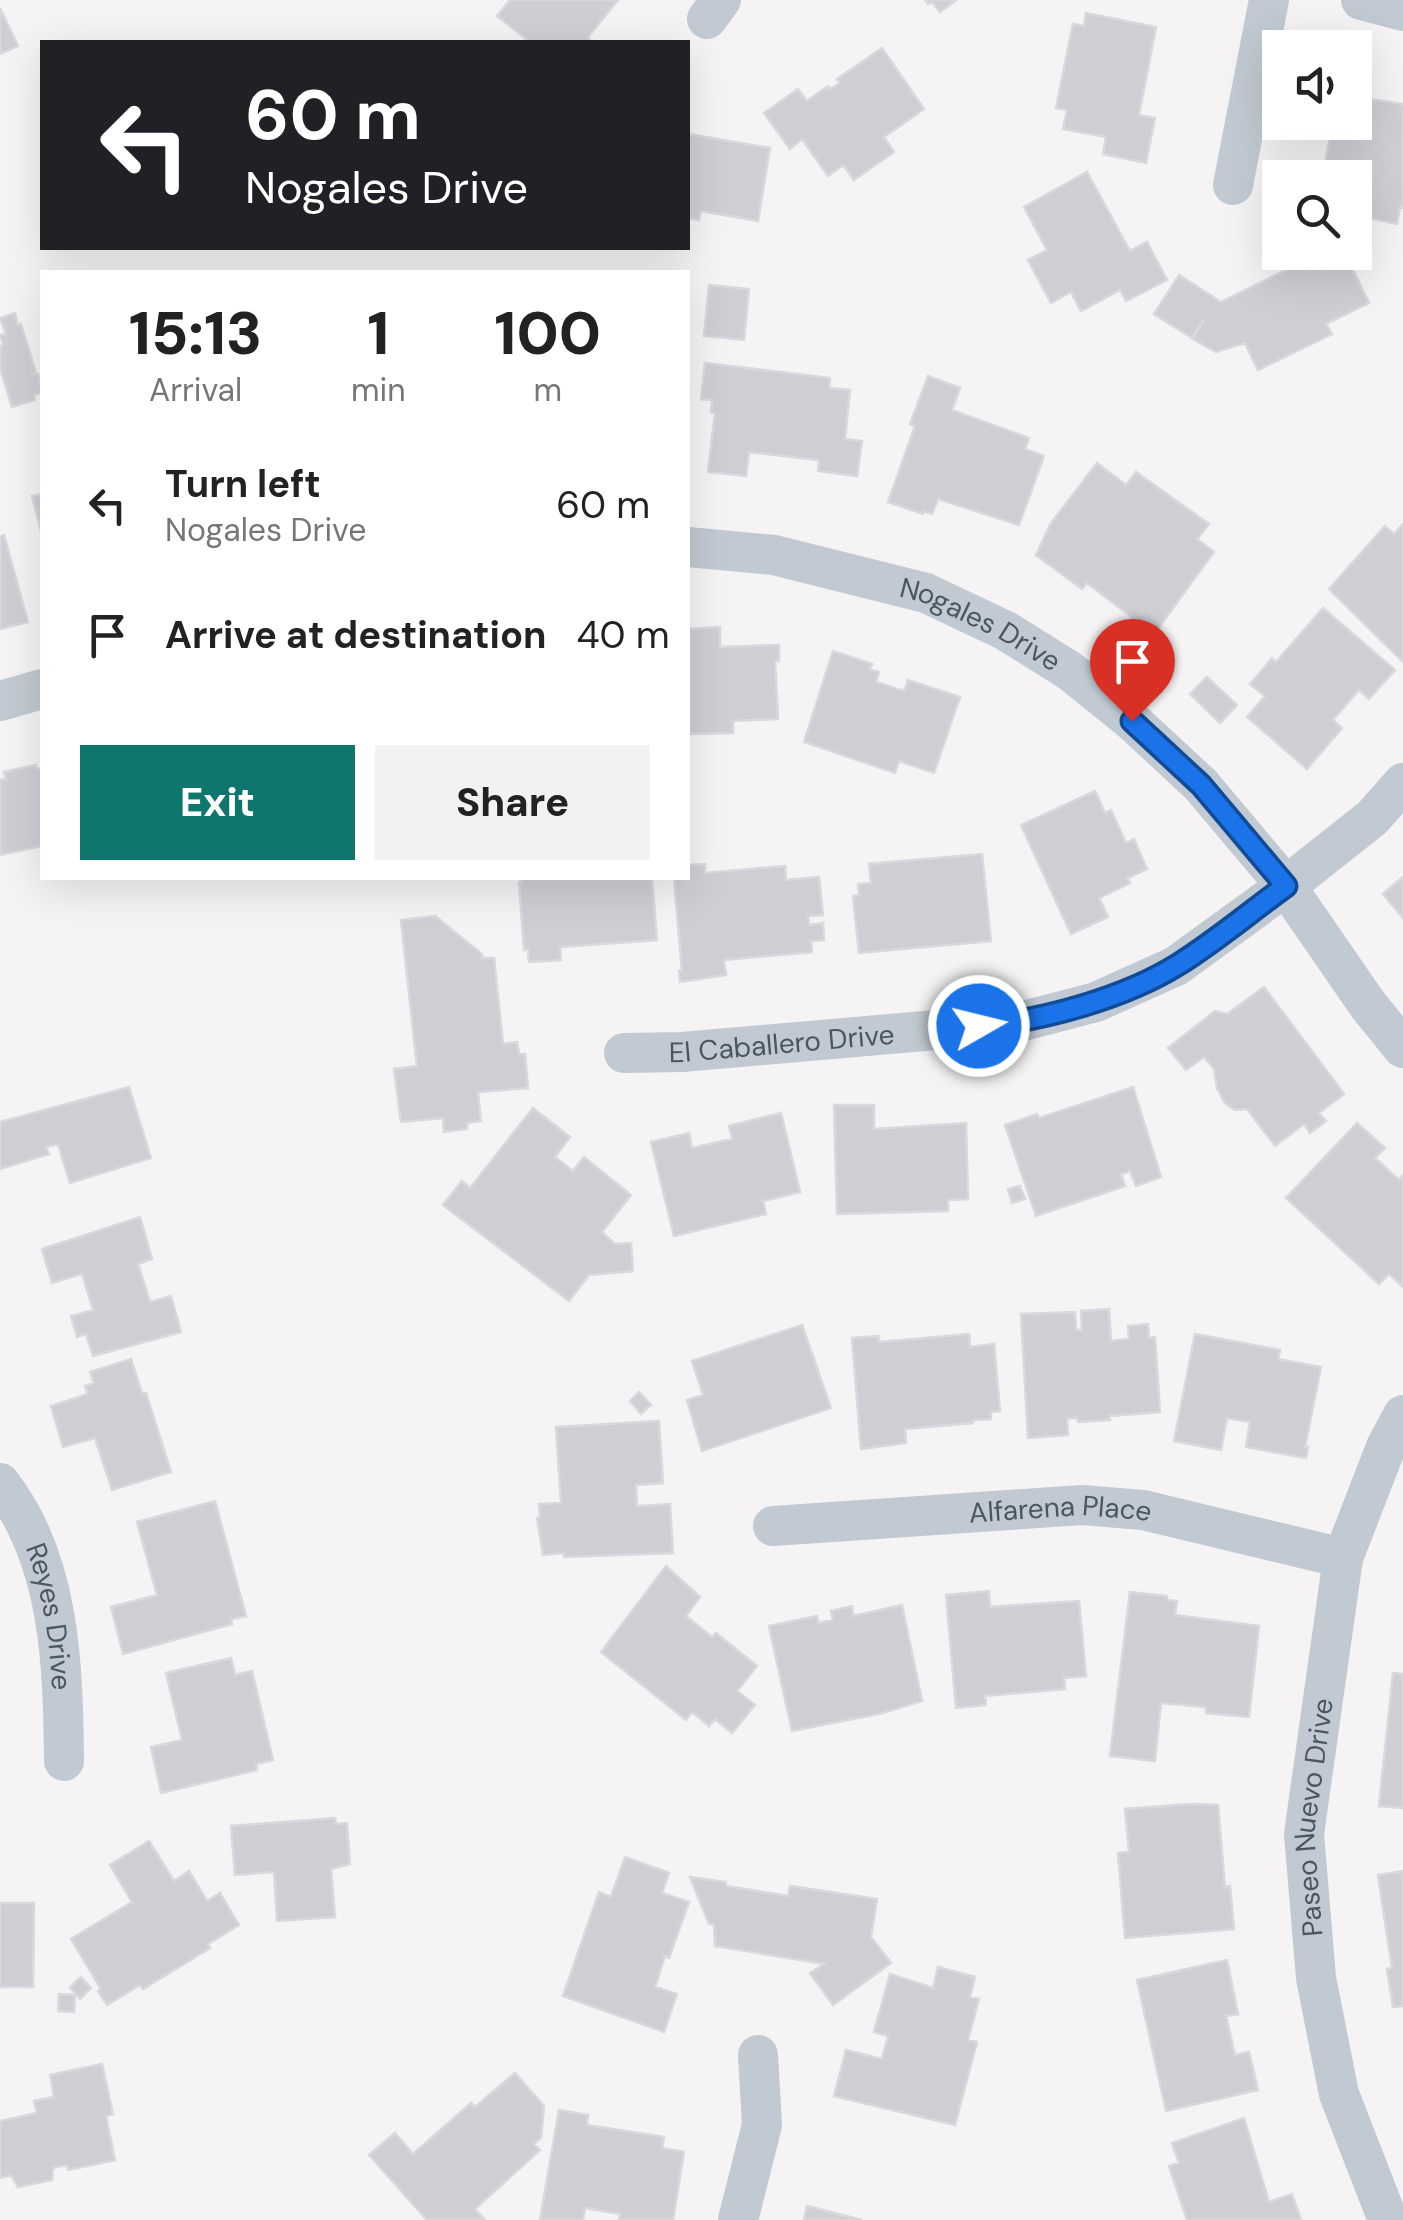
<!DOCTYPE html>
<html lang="en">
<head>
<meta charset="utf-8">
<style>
  :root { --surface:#fff; --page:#f2f2f2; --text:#222; --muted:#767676; --accent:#0f766e }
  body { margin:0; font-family:"DM Sans",sans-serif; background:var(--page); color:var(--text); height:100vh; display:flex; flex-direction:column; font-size:38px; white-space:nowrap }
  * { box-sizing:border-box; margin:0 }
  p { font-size:32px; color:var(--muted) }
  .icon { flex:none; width:55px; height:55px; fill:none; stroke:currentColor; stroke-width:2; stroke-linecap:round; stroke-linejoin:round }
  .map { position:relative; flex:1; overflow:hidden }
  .drawer { position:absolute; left:40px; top:270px; width:650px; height:610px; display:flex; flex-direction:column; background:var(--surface); border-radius:0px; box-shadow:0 10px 40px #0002 }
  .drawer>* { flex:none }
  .hud { position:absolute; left:40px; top:40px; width:650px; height:210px; border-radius:0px; box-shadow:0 10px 40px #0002; background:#202124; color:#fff; overflow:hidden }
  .tools { position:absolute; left:1262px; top:30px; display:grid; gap:20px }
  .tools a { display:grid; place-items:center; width:110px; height:110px; border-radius:0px; background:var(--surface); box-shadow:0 10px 40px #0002; font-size:50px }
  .pin { position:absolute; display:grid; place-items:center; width:85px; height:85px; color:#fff; margin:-102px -42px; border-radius:50% 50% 50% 0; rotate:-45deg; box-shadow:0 0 10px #0007 }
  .pin .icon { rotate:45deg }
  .me { position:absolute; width:110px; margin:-55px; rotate:82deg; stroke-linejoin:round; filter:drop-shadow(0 0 8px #0008) }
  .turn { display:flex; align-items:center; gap:35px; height:210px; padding:0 40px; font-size:45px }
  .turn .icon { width:130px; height:130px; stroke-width:2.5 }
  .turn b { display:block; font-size:70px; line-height:85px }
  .eta { display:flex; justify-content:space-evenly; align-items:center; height:170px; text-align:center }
  .eta b { font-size:60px; font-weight:800; line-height:70px }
  .cta { display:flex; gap:20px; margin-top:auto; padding:20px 40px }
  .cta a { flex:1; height:115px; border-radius:0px; background:var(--accent); color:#fff; font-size:40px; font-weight:800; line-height:115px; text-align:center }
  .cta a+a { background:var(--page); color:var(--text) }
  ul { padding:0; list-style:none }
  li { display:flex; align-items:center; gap:30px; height:130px; padding:0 40px }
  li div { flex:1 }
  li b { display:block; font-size:38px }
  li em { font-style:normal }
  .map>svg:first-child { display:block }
  .building { fill:#cdcfd5; stroke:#d7d9de; stroke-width:2.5 }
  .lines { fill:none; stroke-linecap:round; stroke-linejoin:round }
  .minor { stroke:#c1cad2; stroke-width:40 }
  .route-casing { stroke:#114b97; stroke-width:25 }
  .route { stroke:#1a73e8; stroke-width:18 }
  .labels { text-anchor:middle; stroke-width:8; stroke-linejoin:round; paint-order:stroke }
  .street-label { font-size:28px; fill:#4a5661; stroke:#fff }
</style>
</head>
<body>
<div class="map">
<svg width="1403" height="2220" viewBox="0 0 1403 2220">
  <rect width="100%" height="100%" fill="#f5f3f3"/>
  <!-- building -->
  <path class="building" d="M 510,0 L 618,0 L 588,37 L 591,42 L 530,42 L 497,16 Z
    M 925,0 L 956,0 L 940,12 L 932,2 L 928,4 Z
    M 0,8 L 18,46 L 0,54 Z
    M 1086,13 L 1156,27 L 1139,115 L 1155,118 L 1146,163 L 1103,154 L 1106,137 L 1063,129 L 1067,110 L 1056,108 L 1073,24 L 1084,26 Z
    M 882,48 L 924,109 L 884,137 L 894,152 L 854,180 L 843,165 L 828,176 L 802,139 L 790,149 L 764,113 L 798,89 L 807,101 L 828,86 L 830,89 L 840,83 L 837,79 Z
    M 1355,97 L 1403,104 L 1403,208 L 1400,207 L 1397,224 L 1355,215 L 1355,178 L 1337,178 L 1340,166 L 1325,163 L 1330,137 L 1344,140 L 1346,135 L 1341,135 L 1344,122 L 1355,122 Z
    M 688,134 L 770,148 L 758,221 L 701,211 L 699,220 L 688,218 Z
    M 1087,172 L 1130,251 L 1147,242 L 1167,280 L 1126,301 L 1120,290 L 1081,311 L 1071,292 L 1051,303 L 1028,260 L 1047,250 L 1024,207 Z
    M 1323,252 L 1330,252 L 1339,269 L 1350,264 L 1369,303 L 1326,324 L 1332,334 L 1258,370 L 1245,343 L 1216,352 L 1193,339 L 1204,319 L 1192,338 L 1154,314 L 1179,275 L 1221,302 Z
    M 709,285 L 749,289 L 744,340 L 704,336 Z
    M 15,313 L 18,325 L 21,324 L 36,373 L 31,374 L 38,374 L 42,392 L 34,395 L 35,400 L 12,407 L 0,368 L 0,346 L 3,345 L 0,335 L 6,334 L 0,318 Z
    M 705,363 L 830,378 L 829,388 L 850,390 L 845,439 L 862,441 L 857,476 L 818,471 L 819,460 L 749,452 L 746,476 L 708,472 L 715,413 L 711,412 L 712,400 L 701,399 Z
    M 928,376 L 960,388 L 952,410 L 1029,438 L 1025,449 L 1044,456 L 1019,525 L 938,499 L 932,514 L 924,511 L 923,514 L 888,502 L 915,426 L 910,424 Z
    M 1097,463 L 1126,485 L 1136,472 L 1209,524 L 1197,539 L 1214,552 L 1154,634 L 1087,583 L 1082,589 L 1036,555 L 1051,523 Z
    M 42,494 L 42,535 L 32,496 Z
    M 1403,524 L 1403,662 L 1329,589 L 1385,526 L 1394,534 Z
    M 4,535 L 28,622 L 0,629 L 0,537 Z
    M 1323,608 L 1395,670 L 1369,699 L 1359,690 L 1333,720 L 1342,728 L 1307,769 L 1247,717 L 1265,696 L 1250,684 L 1272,658 L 1276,662 Z
    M 720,627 L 720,647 L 779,645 L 779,661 L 775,661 L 778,719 L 733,721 L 733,733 L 688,734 L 688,629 Z
    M 833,651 L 872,664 L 870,669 L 879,672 L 876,682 L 904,691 L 908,680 L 960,697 L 934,773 L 899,761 L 895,773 L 804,742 Z
    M 1207,677 L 1237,705 L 1220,723 L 1190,694 Z
    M 36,765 L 37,769 L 42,768 L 42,846 L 0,855 L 0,780 L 6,779 L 4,772 Z
    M 1095,791 L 1105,813 L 1111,810 L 1126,843 L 1134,839 L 1147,869 L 1127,878 L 1130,883 L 1099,898 L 1108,917 L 1071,934 L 1021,825 Z
    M 982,854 L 991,941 L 859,953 L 853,896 L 859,895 L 858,884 L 871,883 L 869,864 Z
    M 705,864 L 705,873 L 785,866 L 786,880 L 819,877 L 823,915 L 808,916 L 809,925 L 823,923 L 824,940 L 811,941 L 812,952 L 724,960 L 726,975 L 680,982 L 679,971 L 682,971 L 674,878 L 688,878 L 688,865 Z
    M 1403,877 L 1403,918 L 1383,894 Z
    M 522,878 L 652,878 L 657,940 L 560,947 L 561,960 L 529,962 L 528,949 L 524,950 L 519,882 L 522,882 Z
    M 435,916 L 482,954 L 482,958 L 494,958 L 503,1044 L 517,1042 L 519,1054 L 525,1054 L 528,1088 L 478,1092 L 481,1121 L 467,1123 L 467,1129 L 444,1132 L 443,1118 L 401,1122 L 394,1069 L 417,1066 L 401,920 Z
    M 1264,987 L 1344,1094 L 1319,1113 L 1326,1121 L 1310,1133 L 1304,1124 L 1275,1146 L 1247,1109 L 1235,1110 L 1225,1103 L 1217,1088 L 1214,1069 L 1204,1057 L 1186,1070 L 1168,1048 L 1215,1011 L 1227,1014 Z
    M 129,1087 L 151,1158 L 70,1183 L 58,1144 L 46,1147 L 49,1154 L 0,1169 L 0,1122 Z
    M 1133,1087 L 1161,1177 L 1136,1186 L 1130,1171 L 1121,1174 L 1125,1186 L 1036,1216 L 1005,1125 L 1037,1114 L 1039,1118 Z
    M 834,1105 L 874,1105 L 874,1129 L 966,1123 L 968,1199 L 948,1200 L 948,1211 L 837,1214 Z
    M 533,1108 L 570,1137 L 555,1157 L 573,1171 L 584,1157 L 631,1195 L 602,1232 L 615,1244 L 631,1243 L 633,1271 L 589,1275 L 569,1301 L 443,1205 L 462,1181 L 470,1188 Z
    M 781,1113 L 800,1192 L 763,1201 L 766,1214 L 674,1236 L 651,1142 L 689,1133 L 692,1148 L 732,1139 L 729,1126 Z
    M 1357,1123 L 1385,1148 L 1375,1158 L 1399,1180 L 1403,1175 L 1403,1287 L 1389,1274 L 1379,1284 L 1286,1198 Z
    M 1020,1186 L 1025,1199 L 1012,1203 L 1008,1189 Z
    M 140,1217 L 152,1259 L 138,1264 L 150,1302 L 171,1296 L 181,1332 L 93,1356 L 86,1334 L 77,1337 L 71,1316 L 93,1310 L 82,1274 L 52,1283 L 42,1249 Z
    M 1109,1309 L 1111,1341 L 1129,1339 L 1128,1326 L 1148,1324 L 1149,1338 L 1155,1337 L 1160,1412 L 1109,1416 L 1110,1420 L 1078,1422 L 1077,1418 L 1067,1418 L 1068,1435 L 1028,1438 L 1021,1314 L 1075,1312 L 1076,1330 L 1082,1330 L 1081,1311 Z
    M 802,1325 L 831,1408 L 702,1451 L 687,1400 L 703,1395 L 692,1361 Z
    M 969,1334 L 970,1347 L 994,1344 L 1000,1411 L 991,1412 L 991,1419 L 973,1420 L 973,1423 L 905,1429 L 906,1443 L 861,1449 L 852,1338 L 879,1336 L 879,1342 Z
    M 1195,1334 L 1280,1350 L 1278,1359 L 1321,1367 L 1305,1447 L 1308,1447 L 1306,1458 L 1246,1447 L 1250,1422 L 1227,1418 L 1221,1450 L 1174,1441 Z
    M 131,1359 L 142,1393 L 146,1393 L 171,1472 L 112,1490 L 95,1438 L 63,1447 L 51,1406 L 88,1394 L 85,1386 L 94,1383 L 90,1372 Z
    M 639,1392 L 651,1405 L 641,1414 L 630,1401 Z
    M 659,1421 L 663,1483 L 636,1485 L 637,1506 L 670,1504 L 673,1553 L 564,1557 L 564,1553 L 543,1555 L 537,1518 L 540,1518 L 539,1504 L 561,1503 L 556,1427 Z
    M 215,1501 L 246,1616 L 231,1619 L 232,1624 L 123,1654 L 111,1607 L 157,1595 L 137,1522 Z
    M 666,1566 L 700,1597 L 686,1616 L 712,1637 L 716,1633 L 757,1666 L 737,1691 L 755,1705 L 732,1733 L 715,1719 L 709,1726 L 692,1712 L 686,1720 L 601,1652 Z
    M 989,1591 L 990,1607 L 1079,1601 L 1086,1676 L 1064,1678 L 1065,1689 L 985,1696 L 986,1705 L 956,1708 L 946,1595 Z
    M 1130,1592 L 1167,1596 L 1167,1600 L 1177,1601 L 1175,1615 L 1259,1626 L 1249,1717 L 1206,1713 L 1206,1707 L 1161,1703 L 1155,1761 L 1110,1756 Z
    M 902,1605 L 922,1701 L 883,1713 L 792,1731 L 769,1626 L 817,1616 L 818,1623 L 833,1620 L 831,1611 L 852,1606 L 853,1616 Z
    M 231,1658 L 235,1675 L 252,1671 L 273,1760 L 256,1764 L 257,1770 L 161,1793 L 151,1747 L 182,1740 L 166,1673 Z
    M 1393,1673 L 1403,1674 L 1403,1808 L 1379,1806 Z
    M 1192,1804 L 1218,1805 L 1225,1887 L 1230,1886 L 1234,1929 L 1125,1938 L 1118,1853 L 1129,1852 L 1125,1809 Z
    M 335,1818 L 336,1824 L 347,1823 L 350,1864 L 331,1869 L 335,1917 L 277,1921 L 274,1872 L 235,1875 L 231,1826 Z
    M 149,1841 L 174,1881 L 189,1871 L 207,1901 L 220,1893 L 239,1925 L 208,1944 L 210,1948 L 143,1989 L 140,1985 L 107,2005 L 98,1991 L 101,1989 L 71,1939 L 132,1902 L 110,1865 Z
    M 625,1857 L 669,1873 L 662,1893 L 689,1902 L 669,1958 L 665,1956 L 655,1987 L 677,1994 L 664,2032 L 563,1996 L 599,1892 L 611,1897 Z
    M 1403,1871 L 1403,2006 L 1393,2007 L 1387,1969 L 1392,1968 L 1378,1875 Z
    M 690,1877 L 726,1882 L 726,1886 L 788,1896 L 790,1886 L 877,1899 L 871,1937 L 891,1963 L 833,2005 L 810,1973 L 824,1964 L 715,1946 L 714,1924 L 709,1924 Z
    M 0,1903 L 34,1903 L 33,1987 L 0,1987 Z
    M 1227,1960 L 1238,2014 L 1226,2016 L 1235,2055 L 1249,2052 L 1258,2090 L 1166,2111 L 1137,1980 Z
    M 938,1967 L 975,1977 L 970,1997 L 979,1999 L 968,2040 L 977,2042 L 955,2125 L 834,2096 L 846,2050 L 882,2059 L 888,2036 L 874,2032 L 890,1974 L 933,1988 Z
    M 81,1977 L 91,1988 L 80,1999 L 70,1987 Z
    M 59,1994 L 75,1995 L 74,2012 L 58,2011 Z
    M 102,2064 L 113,2114 L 106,2116 L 115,2160 L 68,2170 L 67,2165 L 53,2168 L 52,2180 L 18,2187 L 11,2175 L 0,2178 L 0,2121 L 37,2113 L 34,2101 L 54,2097 L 50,2075 Z
    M 515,2073 L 544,2106 L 541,2138 L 534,2144 L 540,2150 L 475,2209 L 485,2220 L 427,2220 L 369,2155 L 395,2133 L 413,2154 L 471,2103 L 475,2107 Z
    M 559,2110 L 588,2115 L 587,2125 L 664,2137 L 662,2148 L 684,2152 L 673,2220 L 619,2220 L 620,2214 L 585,2208 L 583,2220 L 540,2220 Z
    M 1244,2118 L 1269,2202 L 1292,2194 L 1301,2220 L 1187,2220 L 1169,2166 L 1179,2163 L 1172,2143 Z
    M 807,2206 L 862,2220 L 804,2220 Z"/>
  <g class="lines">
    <!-- minor -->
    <g class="minor">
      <path d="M 1361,0 L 1403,11"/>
      <path d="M 707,19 L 721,0"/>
      <path d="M 1233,185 L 1269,0"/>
      <path id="s1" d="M 688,547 L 774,555 L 926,593 L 1006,631 L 1070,671 L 1132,721 L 1201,785 L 1286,886 L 1368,1005 L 1403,1048"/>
      <path d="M 0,701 L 42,689"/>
      <path id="s2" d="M 624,1053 L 682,1052 L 1016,1023 L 1096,1002 L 1176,966 L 1286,886 L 1372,818 L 1403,783"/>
      <path id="s3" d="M 0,1483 C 61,1561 63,1667 64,1761"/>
      <path id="s4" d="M 773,1526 L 1082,1505 L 1143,1510 L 1343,1558"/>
      <path d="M 738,2220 L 762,2125 L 758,2055"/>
      <path id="s5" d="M 1388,2220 L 1339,2094 L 1316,1978 L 1304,1834 L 1343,1558 L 1386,1447 L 1403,1415"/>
    </g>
  </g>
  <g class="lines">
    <defs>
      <path id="route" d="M 979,1026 C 1041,1021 1125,998 1179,964 C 1216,941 1250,912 1286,886 L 1201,785 L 1132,721"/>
    </defs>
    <!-- route casing -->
    <use href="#route" class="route-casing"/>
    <!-- route -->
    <use href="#route" class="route"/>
  </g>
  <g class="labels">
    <!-- street labels -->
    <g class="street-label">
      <text dy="10" stroke="none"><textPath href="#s1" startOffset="305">Nogales Drive</textPath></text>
      <text dy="10" stroke="none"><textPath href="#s2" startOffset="158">El Caballero Drive</textPath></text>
      <text dy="10" stroke="none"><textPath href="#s4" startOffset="288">Alfarena Place</textPath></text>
      <text dy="10" stroke="none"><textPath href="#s3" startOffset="145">Reyes Drive</textPath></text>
      <text dy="10" stroke="none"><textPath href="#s5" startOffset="415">Paseo Nuevo Drive</textPath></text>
    </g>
  </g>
</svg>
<div class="tools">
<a><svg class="icon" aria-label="sound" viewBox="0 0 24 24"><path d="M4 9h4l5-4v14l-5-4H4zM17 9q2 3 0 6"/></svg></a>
<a><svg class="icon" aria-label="search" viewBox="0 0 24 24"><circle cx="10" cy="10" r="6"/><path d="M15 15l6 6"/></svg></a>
</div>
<div class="pin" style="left:1132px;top:721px;background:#d93025"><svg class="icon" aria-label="arrive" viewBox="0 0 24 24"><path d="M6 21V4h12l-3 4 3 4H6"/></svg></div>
<svg class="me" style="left:979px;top:1026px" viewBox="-20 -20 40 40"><circle r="17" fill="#1a73e8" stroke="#fff" stroke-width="3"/><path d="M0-11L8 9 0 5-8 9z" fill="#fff"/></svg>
<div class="hud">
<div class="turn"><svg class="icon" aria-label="left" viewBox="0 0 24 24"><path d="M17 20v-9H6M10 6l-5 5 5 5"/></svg><div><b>60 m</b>Nogales Drive</div></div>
</div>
<section class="drawer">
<div class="eta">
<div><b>15:13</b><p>Arrival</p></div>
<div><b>1</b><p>min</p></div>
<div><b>100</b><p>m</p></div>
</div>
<ul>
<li><svg class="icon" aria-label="left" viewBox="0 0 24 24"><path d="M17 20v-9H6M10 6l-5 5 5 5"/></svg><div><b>Turn left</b><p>Nogales Drive</p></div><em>60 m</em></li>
<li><svg class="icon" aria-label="arrive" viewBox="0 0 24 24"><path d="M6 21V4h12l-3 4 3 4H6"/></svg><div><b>Arrive at destination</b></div><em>40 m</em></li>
</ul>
<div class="cta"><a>Exit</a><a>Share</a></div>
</section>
</div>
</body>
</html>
